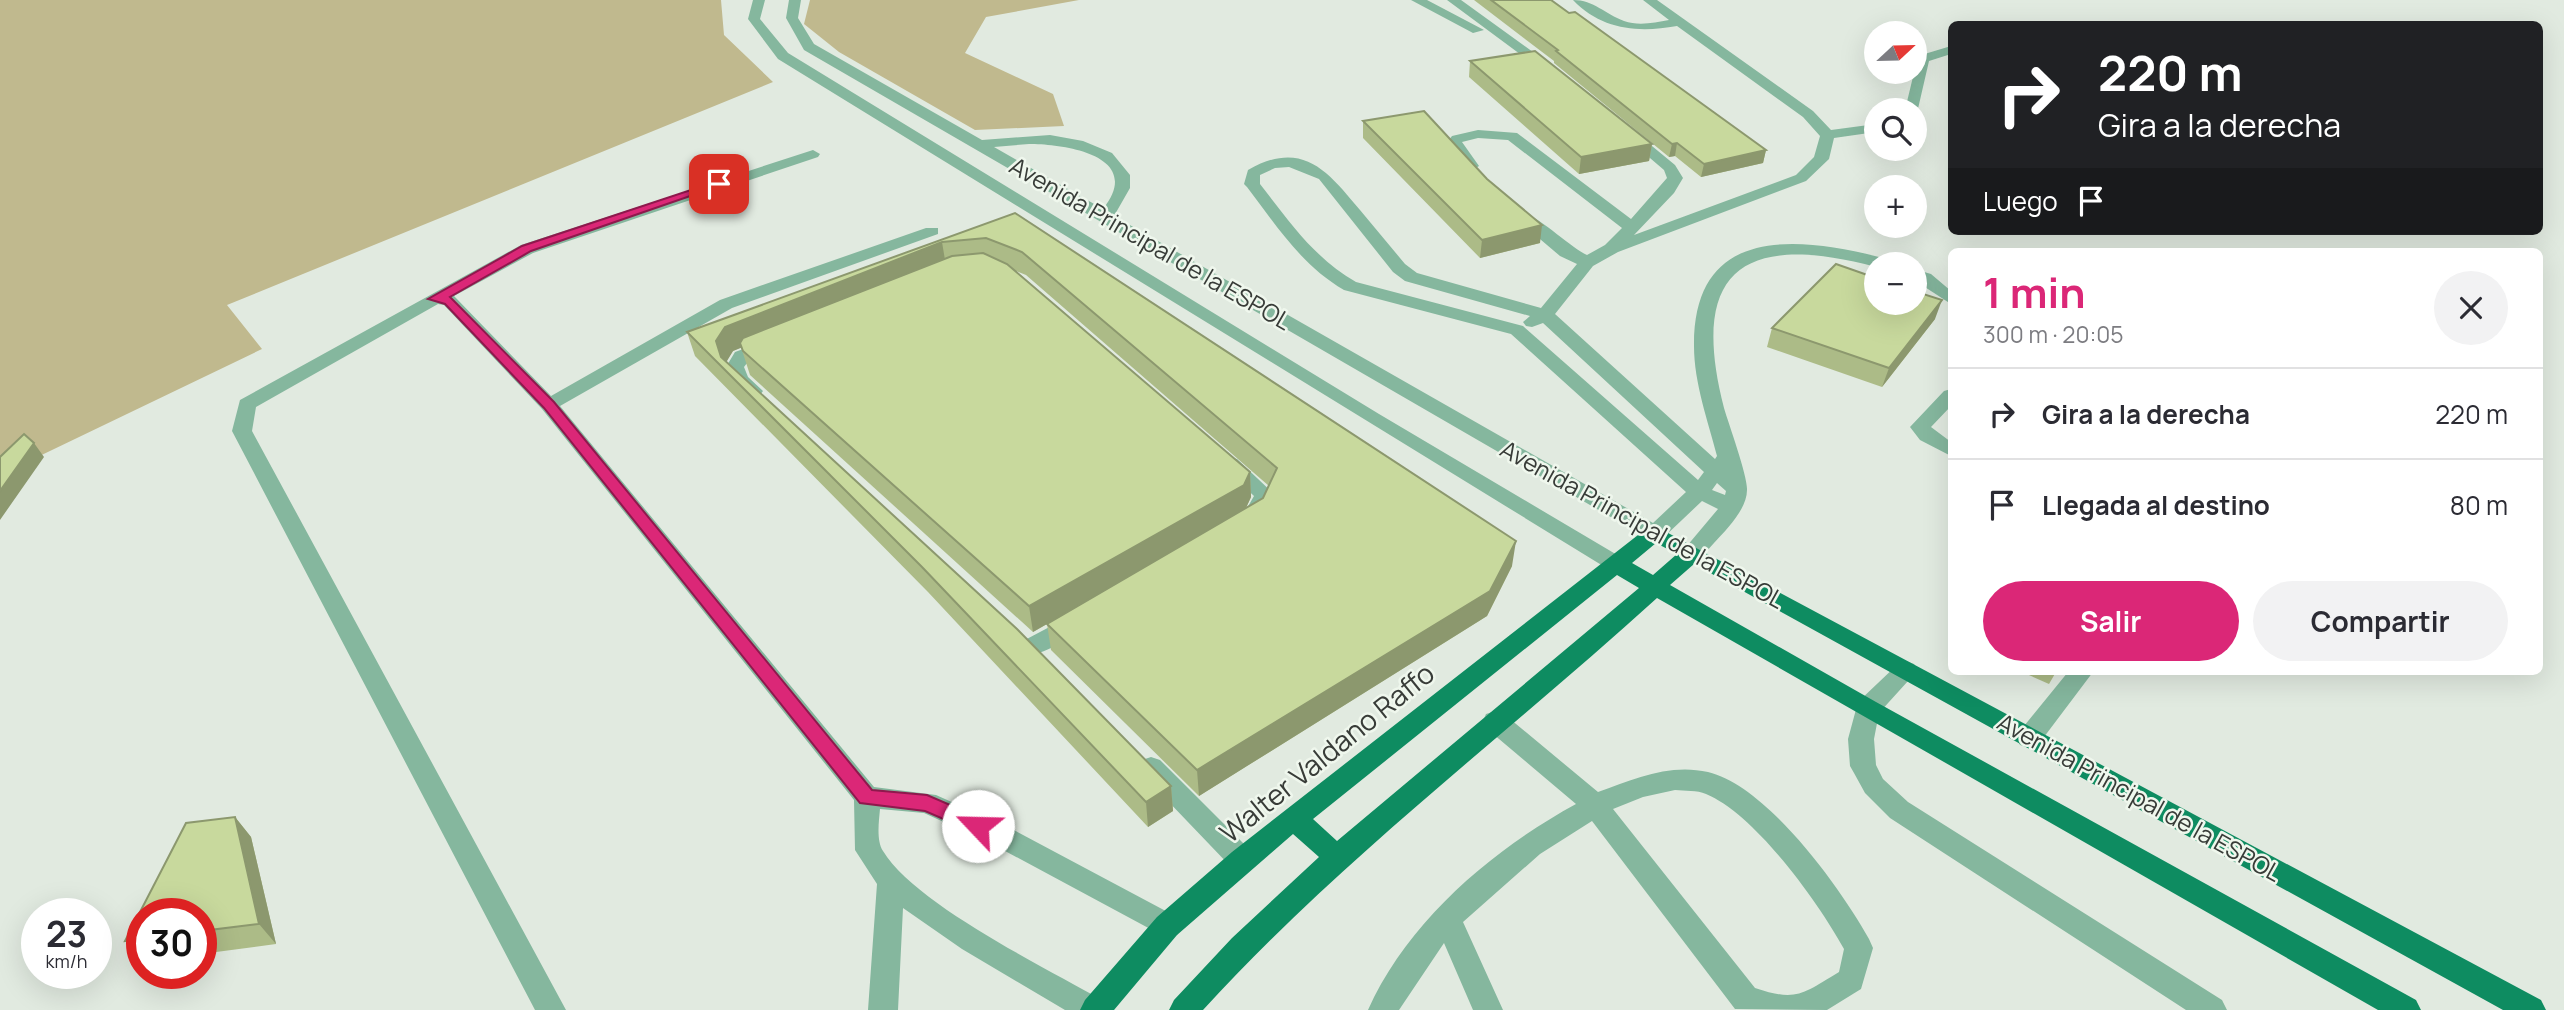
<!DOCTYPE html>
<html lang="es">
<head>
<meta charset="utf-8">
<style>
  :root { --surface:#fff; --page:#f2f2f3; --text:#2b2b33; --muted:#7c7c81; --line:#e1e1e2; --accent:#db2777 }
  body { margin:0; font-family:Manrope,sans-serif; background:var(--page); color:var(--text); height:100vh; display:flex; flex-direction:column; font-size:26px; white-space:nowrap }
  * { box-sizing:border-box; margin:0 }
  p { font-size:23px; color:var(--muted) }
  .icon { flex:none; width:38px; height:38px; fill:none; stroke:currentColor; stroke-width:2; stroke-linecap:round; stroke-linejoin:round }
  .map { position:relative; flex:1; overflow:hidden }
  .panel { position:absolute; left:1948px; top:248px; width:595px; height:427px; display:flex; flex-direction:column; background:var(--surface); border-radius:10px; box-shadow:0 7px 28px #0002 }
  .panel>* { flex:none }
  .hud { position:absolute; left:1948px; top:21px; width:595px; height:214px; border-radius:10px; box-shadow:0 7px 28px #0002; background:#202124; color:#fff; overflow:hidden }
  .needle { width:46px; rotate:68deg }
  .tools { position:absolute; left:1864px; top:21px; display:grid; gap:14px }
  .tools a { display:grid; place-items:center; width:63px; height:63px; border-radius:50%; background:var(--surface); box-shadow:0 7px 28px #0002; font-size:35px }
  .speed { position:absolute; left:21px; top:898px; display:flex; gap:14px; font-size:35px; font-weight:700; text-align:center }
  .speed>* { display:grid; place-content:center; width:91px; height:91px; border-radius:50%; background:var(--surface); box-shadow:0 7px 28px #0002; line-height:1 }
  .speed small { font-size:18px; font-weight:400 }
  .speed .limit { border:10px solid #d22; background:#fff; color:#111 }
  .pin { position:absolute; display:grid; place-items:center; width:60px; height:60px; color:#fff; margin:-30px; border-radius:14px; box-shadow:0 4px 10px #0006 }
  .me { position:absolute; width:77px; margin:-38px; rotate:294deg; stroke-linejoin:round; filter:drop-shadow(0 0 5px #0008) }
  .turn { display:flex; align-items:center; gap:24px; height:147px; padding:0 35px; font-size:32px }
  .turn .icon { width:91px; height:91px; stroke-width:2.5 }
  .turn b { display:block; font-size:49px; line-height:60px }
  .then { display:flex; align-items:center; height:66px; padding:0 35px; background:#0003; gap:14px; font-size:26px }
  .round { display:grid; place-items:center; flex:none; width:74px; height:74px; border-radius:37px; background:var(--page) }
  .headline { display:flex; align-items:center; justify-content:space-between; height:119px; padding:0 35px }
  h1 { font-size:42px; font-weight:700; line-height:52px; color:var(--accent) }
  .primary-button { display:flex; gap:14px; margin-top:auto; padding:14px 35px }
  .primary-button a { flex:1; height:80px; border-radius:42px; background:var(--accent); color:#fff; font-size:28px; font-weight:700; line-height:80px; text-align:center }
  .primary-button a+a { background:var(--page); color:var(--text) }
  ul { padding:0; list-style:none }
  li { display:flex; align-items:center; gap:21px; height:91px; padding:0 35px; border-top:2px solid var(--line) }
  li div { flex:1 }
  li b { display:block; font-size:26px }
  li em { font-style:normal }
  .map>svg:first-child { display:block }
  .green { fill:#c0b98e }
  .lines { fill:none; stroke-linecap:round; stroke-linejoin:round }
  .minor { fill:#85b79e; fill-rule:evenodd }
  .major { fill:#0e8c61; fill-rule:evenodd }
  .wall { fill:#acbb87; fill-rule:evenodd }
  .shaded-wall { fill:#8c986e }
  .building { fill:#c8d99d; stroke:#8c986e; stroke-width:2 }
  .route { fill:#db2777; stroke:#8e194d; stroke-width:2 }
  .labels { text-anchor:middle; stroke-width:5; stroke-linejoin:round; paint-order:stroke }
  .street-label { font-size:24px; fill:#383c38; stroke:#eff7ed }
  .near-street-label { font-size:28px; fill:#383c38; stroke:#eff7ed }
</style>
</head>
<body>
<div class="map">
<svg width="2564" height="1010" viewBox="0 0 2564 1010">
  <rect width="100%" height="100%" fill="#e1eae0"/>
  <!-- green -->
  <path class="green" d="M 0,0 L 721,0 L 724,35 L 773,82 L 227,305 L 262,349 L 0,475 Z
    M 810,0 L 1079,0 L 986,17 L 965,53 L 1053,94 L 1064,126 L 975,130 L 839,52 L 804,24 Z"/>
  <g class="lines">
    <!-- minor -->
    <path class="minor" d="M 753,0 L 765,0 L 760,19 L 788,53 L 1379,414 L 1624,559 L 1627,564 L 1624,569 L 1608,569 L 778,59 L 748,19 Z
      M 789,0 L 801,0 L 798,18 L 814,44 L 982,140 L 1050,135 L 1083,141 L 1112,153 L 1130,175 L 1130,188 L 1114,216 L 1653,523 L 1686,492 L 1511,334 L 1344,290 C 1301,265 1276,225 1247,187 L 1244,184 L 1248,170 C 1302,139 1327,170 1360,210 C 1375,228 1390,246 1405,264 L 1417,273 L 1541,308 L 1577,264 L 1560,256 L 1515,218 L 1515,212 C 1531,208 1569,247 1587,255 L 1605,245 L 1622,228 L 1508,140 L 1478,138 L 1462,142 L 1479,166 L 1471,171 L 1466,169 L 1446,144 L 1452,136 L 1478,130 L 1517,133 L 1631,219 L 1667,178 L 1664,170 L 1623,135 L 1630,131 L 1635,132 L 1675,165 L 1683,178 L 1674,193 L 1634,235 L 1796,175 L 1814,157 L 1820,136 L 1803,117 L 1677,26 C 1638,33 1602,30 1573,0 C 1594,0 1605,14 1624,21 C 1638,26 1654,23 1669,20 L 1643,0 L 1657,0 L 1813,111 L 1831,130 L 1876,124 L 1876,132 L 1834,138 L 1829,159 L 1806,181 L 1618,252 L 1593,266 L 1555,314 L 1715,459 L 1717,456 C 1708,421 1694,383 1694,346 C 1693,219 1807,238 1891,260 L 1893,264 L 1876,264 L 1876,267 C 1745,232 1688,268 1724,408 C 1729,425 1748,477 1747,490 C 1747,509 1727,529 1714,543 C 1705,553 1699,562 1684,558 L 1681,553 L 1718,509 L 1702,501 L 1663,538 L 1647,538 L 804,50 L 786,18 ZM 1029,144 C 1066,144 1145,156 1103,209 L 994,147 ZM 1289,167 L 1319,179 L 1393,272 L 1405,281 L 1530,316 L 1523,322 L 1526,326 L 1532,327 L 1543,323 L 1704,472 L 1698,480 L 1523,326 L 1356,282 C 1314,258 1289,221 1260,184 L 1260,175 L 1275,168 ZM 1717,483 L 1726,491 L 1725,495 L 1712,490 Z
      M 1411,0 L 1427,0 L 1484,30 L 1473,33 Z
      M 1447,0 L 1461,0 L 1555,68 L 1543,71 Z
      M 1951,46 L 1951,54 L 1929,61 L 1917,113 L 1905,110 L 1918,56 Z
      M 813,150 L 820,154 L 818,157 L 533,253 L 454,296 L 551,396 L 720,300 L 926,228 L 938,228 L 938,234 L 732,308 L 560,406 L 874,787 L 936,795 L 1012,829 L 1177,917 L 1181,926 L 1177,935 L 1167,938 L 994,845 L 924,813 L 880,809 C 879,821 876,840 883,851 C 915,904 1046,968 1102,1000 L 1107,1010 L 1065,1010 L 962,949 L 903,908 L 898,1010 L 868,1010 L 877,884 L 855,850 L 854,800 L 542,409 L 444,305 L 438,304 L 256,407 L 252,431 L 566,1010 L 535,1010 L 232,431 L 240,400 L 521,245 Z
      M 1914,269 L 1931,274 L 1951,291 L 1951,304 L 1914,280 Z
      M 768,340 L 777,345 C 768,356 752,355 744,367 L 748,377 L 763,391 L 760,395 L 746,395 L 733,383 L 726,367 L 735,352 Z
      M 1951,389 L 1951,406 L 1931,427 L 1951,442 L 1951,456 L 1920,440 L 1910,427 L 1944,391 Z
      M 1230,458 L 1237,459 L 1275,495 L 1260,522 L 1253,524 L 1242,517 L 1254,496 L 1220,464 Z
      M 1074,614 L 1082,616 L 1086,622 L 1082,628 C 1066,638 1042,659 1023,653 L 1019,647 L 1023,641 Z
      M 1906,661 L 1914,664 L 1918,670 L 1879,713 L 1874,739 L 1876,765 L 1883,779 L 1908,802 L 2222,1000 L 2227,1010 L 2186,1010 L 1890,818 L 1865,793 L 1854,773 L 1850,766 L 1848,739 L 1858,702 L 1898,664 Z
      M 2068,672 L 2093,672 L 2038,745 L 2029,748 L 2020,745 L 2016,738 L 2020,731 Z
      M 1495,711 L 1504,714 L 1598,792 C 1633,779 1670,763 1708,772 C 1767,786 1840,887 1869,939 L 1873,948 L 1861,989 L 1827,1010 L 1735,1009 L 1592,821 L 1540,854 L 1463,922 L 1503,1010 L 1473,1010 L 1444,943 L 1399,1010 L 1368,1010 C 1408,921 1492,850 1576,804 L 1486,728 L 1483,721 L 1486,714 ZM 1675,790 C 1685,791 1697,790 1706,794 C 1755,814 1819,903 1844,949 L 1839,972 C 1802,994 1797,1002 1755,988 L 1613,809 L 1643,797 Z
      M 1151,757 L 1160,760 L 1252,852 L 1256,860 L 1252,868 L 1242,871 L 1232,868 L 1142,774 L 1138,767 L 1142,760 Z"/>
    <!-- major -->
    <path class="major" d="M 1655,526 L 2541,1000 L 2546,1010 L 2503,1010 L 1694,564 L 1670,585 L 1876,702 L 2416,1000 L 2421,1010 L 2378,1010 L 1657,598 C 1505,736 1342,858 1203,1010 L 1169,1010 L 1174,1000 L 1232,938 L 1319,857 L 1293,834 L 1177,935 L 1114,1010 L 1080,1010 L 1085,1000 L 1157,917 L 1232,852 L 1647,528 ZM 1656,543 L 1677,554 L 1653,575 L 1632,563 ZM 1617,575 L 1639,588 L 1337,841 L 1313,819 Z"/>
  </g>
  <!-- wall -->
  <path class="wall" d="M 1474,0 L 1551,0 L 1766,150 L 1763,163 L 1701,177 L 1675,156 L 1669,157 L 1554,63 L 1554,61 Z
    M 1470,61 L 1652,144 L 1649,161 L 1579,174 L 1469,77 Z
    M 1363,121 L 1540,243 L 1480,258 L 1363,138 Z
    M 1015,213 L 1512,566 L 1487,616 L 1199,796 L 1051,650 L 1047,624 L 1033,632 L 750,375 L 741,347 L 733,351 L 726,361 L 1171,786 L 1173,811 L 1148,827 L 928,592 L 695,356 L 687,332 ZM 1016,271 L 1026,275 L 1269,486 L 1263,498 L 1246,508 L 1251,497 L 1250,472 Z
    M 1935,319 L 1882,387 L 1767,347 L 1772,328 Z
    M 2022,672 L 2056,672 L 2049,684 Z
    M 235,817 L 251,837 L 276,944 L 201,954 L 201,914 L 142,914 L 142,959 L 125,941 L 186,823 Z"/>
  <!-- shaded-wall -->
  <path class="shaded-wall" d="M 1677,143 L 1675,156 L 1669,157 L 1672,144 Z
    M 1652,144 L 1649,161 L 1579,174 L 1581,157 Z
    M 1766,150 L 1763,163 L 1701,177 L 1704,164 Z
    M 1542,225 L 1540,243 L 1480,258 L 1482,240 Z
    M 942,242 L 946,266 L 733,351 L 724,366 L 716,341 L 725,327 Z
    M 1942,300 L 1935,319 L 1882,387 L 1889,368 Z
    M 34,443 L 44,457 L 0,520 L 0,491 Z
    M 1250,472 L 1251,497 L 1245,510 L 1033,632 L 1029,606 Z
    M 1516,541 L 1512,566 L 1487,616 L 1199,796 L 1197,770 Z
    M 1171,786 L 1173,811 L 1148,827 L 1146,802 Z
    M 235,817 L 251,837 L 276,944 L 259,924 Z"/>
  <!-- building -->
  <path class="building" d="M 1491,0 L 1551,0 L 1569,13 L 1575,12 L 1766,150 L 1704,164 L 1677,143 L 1672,144 L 1556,51 L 1558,50 Z
    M 1535,51 L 1652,144 L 1581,157 L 1470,61 Z
    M 1424,111 L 1487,179 L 1542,225 L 1482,240 L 1363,121 Z
    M 1015,213 L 1516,541 L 1490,591 L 1197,770 L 1047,624 L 1263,498 L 1277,468 L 1022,252 L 986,238 L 942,242 L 725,327 L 716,341 L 721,357 L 1017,629 L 1171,786 L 1146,802 L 922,567 L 687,332 Z
    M 983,253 L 1007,264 L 1250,472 L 1244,485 L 1029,606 L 743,351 L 740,343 L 743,338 L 952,256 Z
    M 1836,264 L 1876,278 L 1876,303 L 1914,303 L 1914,291 L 1942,300 L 1889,368 L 1772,328 Z
    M 24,434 L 34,443 L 0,491 L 0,457 Z
    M 235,817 L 259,924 L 201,931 L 201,914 L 142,914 L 142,939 L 125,941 L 186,823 Z"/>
  <!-- route -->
  <path class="route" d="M 715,182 L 725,184 L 531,251 L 450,297 L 554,402 L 872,790 L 927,795 L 985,820 L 988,826 L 985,832 L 978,834 L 925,811 L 860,803 L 544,408 L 445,304 L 428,299 L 522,246 Z"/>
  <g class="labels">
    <!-- street labels -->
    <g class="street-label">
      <text transform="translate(1150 244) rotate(30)" y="8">Avenida Principal de la ESPOL</text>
      <text transform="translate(1642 525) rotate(29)" y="8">Avenida Principal de la ESPOL</text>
      <text transform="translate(2139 798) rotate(29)" y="8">Avenida Principal de la ESPOL</text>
    </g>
    <!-- near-street labels -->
    <g class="near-street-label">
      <text transform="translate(1327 753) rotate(-39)" y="10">Walter Valdano Raffo</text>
    </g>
  </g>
</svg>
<div class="tools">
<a><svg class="needle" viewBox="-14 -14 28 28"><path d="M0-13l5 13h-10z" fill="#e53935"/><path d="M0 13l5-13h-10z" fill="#7c7c81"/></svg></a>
<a><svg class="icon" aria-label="search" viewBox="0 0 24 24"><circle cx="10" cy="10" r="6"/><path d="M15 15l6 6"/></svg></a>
<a>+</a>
<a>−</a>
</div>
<div class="speed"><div>23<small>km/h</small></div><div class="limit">30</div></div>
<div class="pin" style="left:719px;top:184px;background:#d93025"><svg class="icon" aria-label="arrive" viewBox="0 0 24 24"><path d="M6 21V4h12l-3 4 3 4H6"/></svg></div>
<svg class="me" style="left:978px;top:826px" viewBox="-20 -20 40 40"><circle r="19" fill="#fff"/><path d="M0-13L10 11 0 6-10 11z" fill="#db2777"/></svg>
<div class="hud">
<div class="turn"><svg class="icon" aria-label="right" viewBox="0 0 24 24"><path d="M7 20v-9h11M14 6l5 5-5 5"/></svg><div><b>220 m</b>Gira a la derecha</div></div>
<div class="then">Luego<svg class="icon" aria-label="arrive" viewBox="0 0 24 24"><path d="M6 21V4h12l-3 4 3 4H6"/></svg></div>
</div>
<section class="panel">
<div class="headline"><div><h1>1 min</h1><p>300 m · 20:05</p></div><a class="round"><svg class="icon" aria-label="close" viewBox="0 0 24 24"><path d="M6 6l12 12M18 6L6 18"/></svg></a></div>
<ul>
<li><svg class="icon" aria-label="right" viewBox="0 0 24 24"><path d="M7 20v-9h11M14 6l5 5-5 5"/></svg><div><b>Gira a la derecha</b></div><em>220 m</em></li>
<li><svg class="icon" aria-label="arrive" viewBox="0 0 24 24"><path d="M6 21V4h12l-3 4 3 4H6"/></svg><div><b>Llegada al destino</b></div><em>80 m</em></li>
</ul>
<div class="primary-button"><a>Salir</a><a>Compartir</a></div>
</section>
</div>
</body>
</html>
